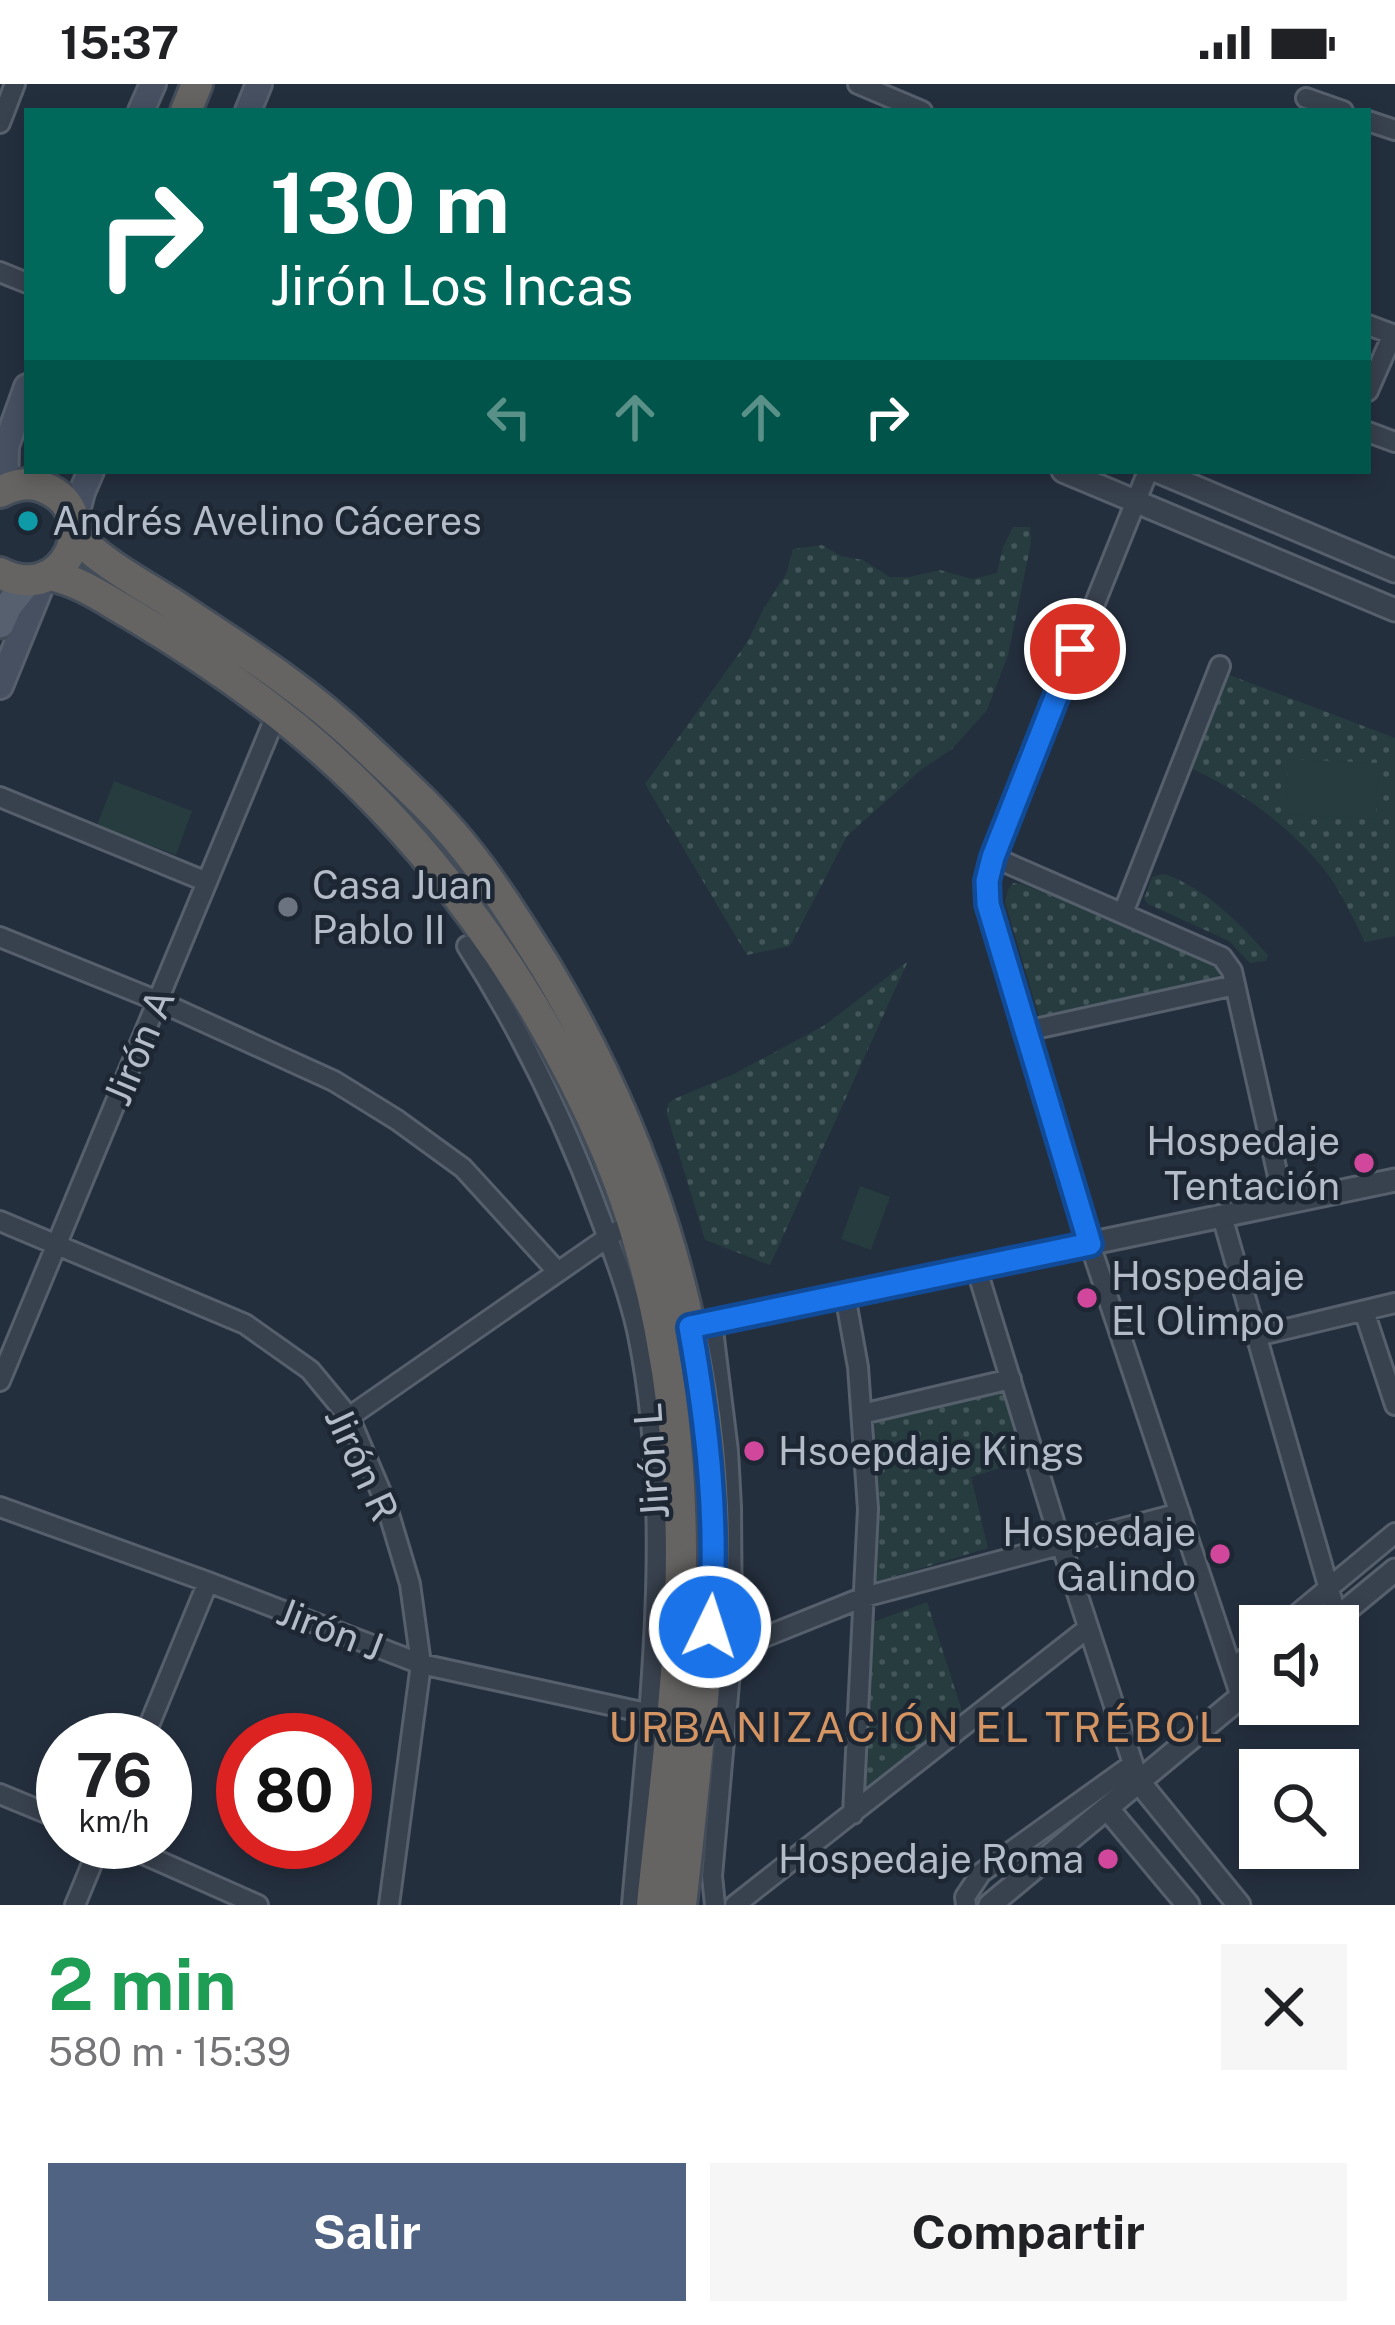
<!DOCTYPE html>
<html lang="es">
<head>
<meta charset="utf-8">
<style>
  :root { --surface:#fff; --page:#f6f6f6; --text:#202124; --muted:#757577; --accent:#506383 }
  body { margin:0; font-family:"Public Sans",sans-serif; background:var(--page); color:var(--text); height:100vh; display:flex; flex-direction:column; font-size:45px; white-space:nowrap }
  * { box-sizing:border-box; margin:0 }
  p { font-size:39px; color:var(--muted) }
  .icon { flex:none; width:66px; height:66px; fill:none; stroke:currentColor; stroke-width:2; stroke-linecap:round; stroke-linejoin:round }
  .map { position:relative; height:1821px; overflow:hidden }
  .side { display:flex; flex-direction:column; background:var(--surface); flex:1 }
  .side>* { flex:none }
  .banner { position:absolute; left:24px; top:24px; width:1347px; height:366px; border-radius:0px; box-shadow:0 6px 18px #0003; background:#00695c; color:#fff; overflow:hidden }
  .buttons { position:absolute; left:1239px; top:1521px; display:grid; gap:24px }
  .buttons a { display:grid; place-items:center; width:120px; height:120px; border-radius:0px; background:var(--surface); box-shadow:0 6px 18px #0003; font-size:60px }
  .speed { position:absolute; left:36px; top:1629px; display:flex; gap:24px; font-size:60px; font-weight:700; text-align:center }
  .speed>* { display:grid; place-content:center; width:156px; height:156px; border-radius:50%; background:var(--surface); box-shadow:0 6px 18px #0003; line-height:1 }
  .speed small { font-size:30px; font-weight:400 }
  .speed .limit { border:18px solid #d22; background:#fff; color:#111 }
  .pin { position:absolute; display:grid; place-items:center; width:102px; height:102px; color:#fff; margin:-51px; border:6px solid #fff; border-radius:50%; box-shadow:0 3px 12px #0007 }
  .me { position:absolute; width:132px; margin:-66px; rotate:4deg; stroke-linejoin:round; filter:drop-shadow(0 0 9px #0008) }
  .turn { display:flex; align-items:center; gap:42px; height:252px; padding:0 48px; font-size:54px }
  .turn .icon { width:156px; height:156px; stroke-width:2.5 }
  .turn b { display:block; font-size:84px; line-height:102px }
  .lanes { display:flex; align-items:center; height:114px; padding:0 48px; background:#0003; justify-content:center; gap:60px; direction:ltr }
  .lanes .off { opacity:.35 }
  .round { display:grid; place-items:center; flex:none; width:126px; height:126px; border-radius:0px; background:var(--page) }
  .overview { display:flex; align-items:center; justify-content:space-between; height:204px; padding:0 48px }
  h1 { font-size:72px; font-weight:700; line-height:90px; color:#1e9e55 }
  .cta { display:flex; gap:24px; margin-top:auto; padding:24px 48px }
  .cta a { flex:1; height:138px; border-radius:0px; background:var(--accent); color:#fff; font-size:48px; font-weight:700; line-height:138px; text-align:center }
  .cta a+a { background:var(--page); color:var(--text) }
  .status { display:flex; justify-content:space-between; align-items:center; height:84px; padding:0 60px; background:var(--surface); direction:ltr }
  .status svg { height:33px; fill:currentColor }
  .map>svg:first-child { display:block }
  .grass { fill:url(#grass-dots) }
  .garden { fill:#263c3f }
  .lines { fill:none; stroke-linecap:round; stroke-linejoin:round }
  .minor-casing { stroke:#565f6c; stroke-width:24 }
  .tertiary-casing { stroke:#565f6c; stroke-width:27 }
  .secondary-casing { stroke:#565f6c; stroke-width:30 }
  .primary-casing { stroke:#414a57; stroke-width:33 }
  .trunk-casing { stroke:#434c59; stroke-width:36 }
  .minor { stroke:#38414e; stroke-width:18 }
  .tertiary { stroke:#38414e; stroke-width:21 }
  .secondary { stroke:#465061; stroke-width:24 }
  .primary { stroke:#56606e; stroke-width:27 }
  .trunk { stroke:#656462; stroke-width:30 }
  .route-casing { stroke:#114b97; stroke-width:30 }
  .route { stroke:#1a73e8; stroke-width:21 }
  .culture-dot { fill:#0f9aa8; stroke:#1d2633; stroke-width:4.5 }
  .worship-dot { fill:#6b7280; stroke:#1d2633; stroke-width:4.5 }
  .hotel-dot { fill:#d1479c; stroke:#1d2633; stroke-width:4.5 }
  .labels { text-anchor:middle; stroke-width:9; stroke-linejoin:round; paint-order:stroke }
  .poi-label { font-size:39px; fill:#b4bcc9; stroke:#1d2633; text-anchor:start }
  .street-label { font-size:39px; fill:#b4bcc9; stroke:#1d2633 }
  .neighbourhood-label { font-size:42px; letter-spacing:3px; fill:#d59563; stroke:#1d2633 }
</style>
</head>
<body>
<div class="status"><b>15:37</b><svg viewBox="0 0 49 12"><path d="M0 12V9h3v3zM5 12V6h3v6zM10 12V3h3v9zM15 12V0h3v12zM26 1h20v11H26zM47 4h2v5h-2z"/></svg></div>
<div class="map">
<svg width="1395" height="1821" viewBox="0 0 1395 1821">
  <defs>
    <pattern id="grass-dots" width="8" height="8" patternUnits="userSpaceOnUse" patternTransform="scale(3)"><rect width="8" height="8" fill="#263c3f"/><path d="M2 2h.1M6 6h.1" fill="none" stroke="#435659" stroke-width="1.8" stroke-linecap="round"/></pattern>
  </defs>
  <rect width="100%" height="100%" fill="#242f3e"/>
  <!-- grass -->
  <path class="grass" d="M 1013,443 L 1030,443 L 1031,459 L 1008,571 L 987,626 L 952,665 L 922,685 L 847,752 L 790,862 L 747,871 L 645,700 L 748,557 L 764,524 L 786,490 L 793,465 L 822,461 L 841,472 L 863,476 L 890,493 L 909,493 L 940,486 L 972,495 L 997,489 L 1003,463 Z
    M 1224,589 L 1395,654 L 1395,852 L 1365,858 C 1352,833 1341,806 1323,784 C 1288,741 1239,705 1188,683 Z
    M 1164,790 C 1206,804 1239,839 1268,871 L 1266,877 L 1250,879 L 1229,857 L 1148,820 L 1144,815 L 1152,793 Z
    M 1013,799 L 1022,800 L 1202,872 L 1218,884 L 1220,896 L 1040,936 L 1005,818 L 1008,806 Z
    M 908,877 L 770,1181 L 705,1156 L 667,1031 L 668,1020 L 674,1015 L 734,990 L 825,941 Z
    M 1005,1307 L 1026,1376 L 971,1393 L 988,1464 L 876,1498 L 875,1339 Z
    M 927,1518 L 963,1630 L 862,1716 L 873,1538 Z"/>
  <!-- garden -->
  <path class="garden" d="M 1288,675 L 1379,679 L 1376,735 L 1286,731 Z
    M 114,697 L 192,727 L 176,771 L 97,741 Z
    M 860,1102 L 890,1113 L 871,1166 L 841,1155 Z"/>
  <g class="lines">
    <defs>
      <path id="minor" d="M 858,0 L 922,27
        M 1306,14 L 1343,27
        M 1368,37 L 1395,46
        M 0,39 L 15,0
        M 0,188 L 27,199
        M 1368,241 L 1395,251
        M 1368,307 L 1393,250
        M 1368,348 L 1395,358
        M 1148,387 L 993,773 L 987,797 L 988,820 L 1090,1160 L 1241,1613
        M 0,713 L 207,798
        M 993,773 L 1222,873 L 1232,887 L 1284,1119
        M 1123,829 L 1220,582
        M 0,853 L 158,917 L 334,997 L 397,1036 L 463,1084 L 558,1188
        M 467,862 C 521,947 565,1038 600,1133 C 614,1170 628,1207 637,1246 C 676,1431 648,1634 632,1821
        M 1026,947 L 1235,901
        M 1222,1132 L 1337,1533
        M 0,1137 L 245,1240 L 310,1286 L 349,1333 L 386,1420 L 410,1500 L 421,1580 L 389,1821
        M 976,1183 L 1061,1460 L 1139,1698
        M 845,1211 L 858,1283 L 868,1425 L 853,1730
        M 1364,1227 L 1395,1321
        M 712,1238 L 728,1367 L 731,1423 L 732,1566 L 712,1792 L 715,1821
        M 1257,1252 L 1395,1219
        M 0,1297 L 277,629
        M 862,1330 L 1011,1295
        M 349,1333 L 617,1147
        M 0,1423 L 208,1498 L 421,1580 L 660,1632
        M 1283,1542 L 1395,1449
        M 722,1570 L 864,1513 L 1180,1429
        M 1232,1585 L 1260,1562
        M 143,1656 L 208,1498
        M 0,1710 L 63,1736
        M 116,1758 L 258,1821
        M 75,1821 L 101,1758
        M 735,1821 L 1088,1544
        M 966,1821 L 965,1813 L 981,1789 L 1133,1680"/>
      <path id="tertiary" d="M 1063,387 L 1395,526
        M 1157,387 L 1395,487
        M 690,1243 L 1395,1096
        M 1327,1542 L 1395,1486
        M 1139,1698 L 1239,1821
        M 1107,1724 L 1188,1821
        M 990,1821 L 1260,1597"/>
      <path id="secondary" d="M 141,27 L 153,0
        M 248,27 L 259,0
        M 5,405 L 6,362 L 27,303
        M 74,439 L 82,408 L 91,387
        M 0,602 L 44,494"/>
      <path id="primary" d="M 0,540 L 8,522 L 28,497"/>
      <path id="trunk" d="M 186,27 L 197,0
        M 0,408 C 15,400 30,397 45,404 C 106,429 65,523 0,489
        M 75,451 C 102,479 138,498 171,519 C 236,562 304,604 361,659 C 396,692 433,725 463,762 C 494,800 519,841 545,882 C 644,1046 705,1231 713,1423 C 716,1487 709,1550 703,1613 C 696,1682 689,1752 681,1821
        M 50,491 C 80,497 105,515 131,530 C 188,564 243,601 295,643 C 430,754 540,908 608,1070 C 653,1178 676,1307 680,1424 C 686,1556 665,1690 652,1821"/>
    </defs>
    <!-- minor casing -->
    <use href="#minor" class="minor-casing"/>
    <!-- tertiary casing -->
    <use href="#tertiary" class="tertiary-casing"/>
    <!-- secondary casing -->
    <use href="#secondary" class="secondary-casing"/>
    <!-- primary casing -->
    <use href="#primary" class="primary-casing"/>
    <!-- trunk casing -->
    <use href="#trunk" class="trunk-casing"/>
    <!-- minor -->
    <use href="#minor" class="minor"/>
    <!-- tertiary -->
    <use href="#tertiary" class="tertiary"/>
    <!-- secondary -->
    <use href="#secondary" class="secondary"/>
    <!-- primary -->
    <use href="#primary" class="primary"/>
    <!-- trunk -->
    <use href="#trunk" class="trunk"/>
  </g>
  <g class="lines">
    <defs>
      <path id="route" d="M 710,1543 C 719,1441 708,1343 690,1243 L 1090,1160 L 988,820 L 987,797 L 993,773 L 1075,565"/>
    </defs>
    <!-- route casing -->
    <use href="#route" class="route-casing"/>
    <!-- route -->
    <use href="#route" class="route"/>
  </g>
  <!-- markers -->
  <circle class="culture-dot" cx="28" cy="437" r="12"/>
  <circle class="worship-dot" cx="288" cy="823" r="12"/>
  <g class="hotel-dot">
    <circle cx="1364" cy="1079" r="12"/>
    <circle cx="1087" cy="1214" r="12"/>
    <circle cx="754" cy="1367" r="12"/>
    <circle cx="1220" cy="1470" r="12"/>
    <circle cx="1108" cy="1775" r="12"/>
  </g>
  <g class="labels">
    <!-- poi labels -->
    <g class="poi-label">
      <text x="52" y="451">Andrés Avelino Cáceres</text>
      <text x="312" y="815">Casa Juan<tspan x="312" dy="45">Pablo II</tspan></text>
      <text x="1340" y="1071" text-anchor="end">Hospedaje<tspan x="1340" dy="45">Tentación</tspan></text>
      <text x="1111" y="1206">Hospedaje<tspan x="1111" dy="45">El Olimpo</tspan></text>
      <text x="778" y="1381">Hsoepdaje Kings</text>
      <text x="1196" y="1462" text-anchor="end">Hospedaje<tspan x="1196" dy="45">Galindo</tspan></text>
      <text x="1084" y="1789" text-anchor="end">Hospedaje Roma</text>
    </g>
    <!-- street labels -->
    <g class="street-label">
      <text transform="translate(139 963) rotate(-67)" y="14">Jirón A</text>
      <text transform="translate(651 1377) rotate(-94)" y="14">Jirón L</text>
      <text transform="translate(362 1380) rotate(65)" y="14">Jirón R</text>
      <text transform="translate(330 1545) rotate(21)" y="14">Jirón J</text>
    </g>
    <!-- neighbourhood labels -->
    <g class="neighbourhood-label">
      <text x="917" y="1658">URBANIZACIÓN EL TRÉBOL</text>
    </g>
  </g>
</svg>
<div class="buttons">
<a><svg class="icon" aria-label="sound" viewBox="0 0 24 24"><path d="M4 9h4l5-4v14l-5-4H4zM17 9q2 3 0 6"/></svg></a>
<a><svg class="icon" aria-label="search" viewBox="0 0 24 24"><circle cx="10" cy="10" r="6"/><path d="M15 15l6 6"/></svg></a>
</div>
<div class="speed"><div>76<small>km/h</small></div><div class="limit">80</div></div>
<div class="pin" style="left:1075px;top:565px;background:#d93025"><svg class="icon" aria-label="arrive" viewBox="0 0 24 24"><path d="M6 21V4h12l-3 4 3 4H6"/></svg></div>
<svg class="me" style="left:710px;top:1543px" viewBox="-20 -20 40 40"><circle r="17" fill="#1a73e8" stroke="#fff" stroke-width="3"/><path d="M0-11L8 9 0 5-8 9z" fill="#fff"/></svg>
<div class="banner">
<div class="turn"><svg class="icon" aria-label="right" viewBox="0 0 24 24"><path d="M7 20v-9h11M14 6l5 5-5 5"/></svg><div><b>130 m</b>Jirón Los Incas</div></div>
<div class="lanes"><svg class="icon off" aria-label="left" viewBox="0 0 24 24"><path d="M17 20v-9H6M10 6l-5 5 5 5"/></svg><svg class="icon off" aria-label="ahead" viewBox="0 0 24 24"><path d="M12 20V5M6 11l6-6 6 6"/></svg><svg class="icon off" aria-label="ahead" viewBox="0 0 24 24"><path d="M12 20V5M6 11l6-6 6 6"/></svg><svg class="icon" aria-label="right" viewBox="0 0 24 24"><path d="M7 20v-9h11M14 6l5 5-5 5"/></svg></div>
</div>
</div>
<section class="side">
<div class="overview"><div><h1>2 min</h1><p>580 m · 15:39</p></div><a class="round"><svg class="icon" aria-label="close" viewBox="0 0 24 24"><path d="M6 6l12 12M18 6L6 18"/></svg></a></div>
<div class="cta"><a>Salir</a><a>Compartir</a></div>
</section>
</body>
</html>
